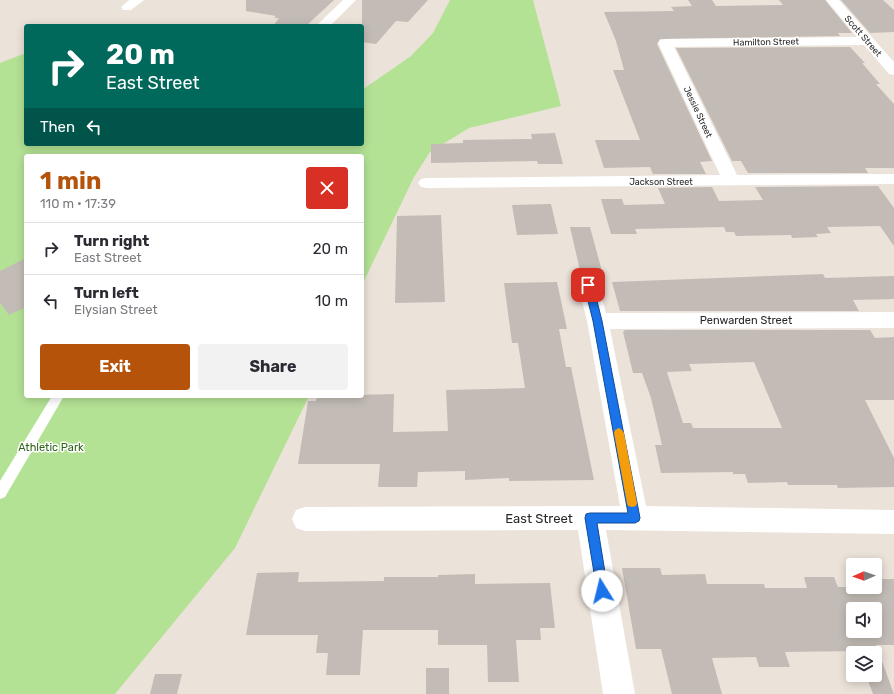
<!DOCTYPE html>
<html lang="en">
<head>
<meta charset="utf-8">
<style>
  :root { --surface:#fff; --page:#f2f2f3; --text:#2b2b33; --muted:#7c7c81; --line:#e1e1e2; --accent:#b45309 }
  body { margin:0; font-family:Rubik,sans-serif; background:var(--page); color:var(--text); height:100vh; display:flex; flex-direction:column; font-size:15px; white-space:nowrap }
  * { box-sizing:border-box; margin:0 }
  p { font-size:13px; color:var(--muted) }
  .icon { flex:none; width:22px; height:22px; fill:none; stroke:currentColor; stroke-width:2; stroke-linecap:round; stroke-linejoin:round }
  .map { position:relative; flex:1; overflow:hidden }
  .details { position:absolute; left:24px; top:154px; width:340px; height:244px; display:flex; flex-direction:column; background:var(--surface); border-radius:4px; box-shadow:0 2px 10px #0003 }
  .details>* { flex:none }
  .hud { position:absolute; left:24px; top:24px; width:340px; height:122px; border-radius:4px; box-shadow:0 2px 10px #0003; background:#00695c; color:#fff; overflow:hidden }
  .needle { width:26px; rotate:268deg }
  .fabs { position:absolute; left:846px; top:558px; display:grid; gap:8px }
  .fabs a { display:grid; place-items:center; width:36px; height:36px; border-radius:4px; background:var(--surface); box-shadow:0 2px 10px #0003; font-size:20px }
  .pin { position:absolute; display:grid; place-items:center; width:34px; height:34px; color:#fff; margin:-17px; border-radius:8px; box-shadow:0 2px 6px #0006 }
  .me { position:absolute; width:44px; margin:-22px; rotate:351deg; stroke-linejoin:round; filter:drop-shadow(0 0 3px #0008) }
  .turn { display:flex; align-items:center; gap:14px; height:84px; padding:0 16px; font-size:18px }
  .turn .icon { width:52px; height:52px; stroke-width:2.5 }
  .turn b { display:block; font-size:28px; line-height:34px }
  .then { display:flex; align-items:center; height:38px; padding:0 16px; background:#0003; gap:8px; font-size:15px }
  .round { display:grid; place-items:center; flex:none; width:42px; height:42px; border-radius:4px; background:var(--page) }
  .headline { display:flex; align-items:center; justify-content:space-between; height:68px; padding:0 16px }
  h1 { font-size:24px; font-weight:700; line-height:30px; color:var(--accent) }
  .button { display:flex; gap:8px; margin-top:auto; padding:8px 16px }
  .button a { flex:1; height:46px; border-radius:4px; background:var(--accent); color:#fff; font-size:16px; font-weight:700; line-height:46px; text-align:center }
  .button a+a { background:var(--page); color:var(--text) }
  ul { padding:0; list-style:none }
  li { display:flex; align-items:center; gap:12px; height:52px; padding:0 16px; border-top:1px solid var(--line) }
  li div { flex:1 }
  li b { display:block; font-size:15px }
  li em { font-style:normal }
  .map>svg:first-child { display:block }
  .green { fill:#b4e295 }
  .building { fill:#c3bcb6; fill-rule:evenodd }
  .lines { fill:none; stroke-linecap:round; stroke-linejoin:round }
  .service { fill:#fff; fill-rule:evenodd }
  .minor { fill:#fff; fill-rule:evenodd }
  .route { fill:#1a73e8; stroke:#114b97 }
  .slow { fill:#f59e0b }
  .labels { text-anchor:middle; stroke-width:3; stroke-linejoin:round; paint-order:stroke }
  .far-street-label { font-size:9px; fill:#282828; stroke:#fff }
  .street-label { font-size:11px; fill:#282828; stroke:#fff }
  .park-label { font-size:11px; fill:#2d6419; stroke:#fff }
  .near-street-label { font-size:13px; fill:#282828; stroke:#fff }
</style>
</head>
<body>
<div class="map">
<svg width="894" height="694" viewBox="0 0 894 694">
  <rect width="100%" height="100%" fill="#ebe2d9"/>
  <!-- green -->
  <path class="green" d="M 450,0 L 533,0 L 561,106 L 469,128 L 430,152 L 414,177 L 362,285 L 362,156 L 26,156 L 26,396 L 309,396 L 235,548 L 115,694 L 0,694 L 0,63 L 26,53 L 26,144 L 362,144 L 362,90 L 411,56 L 433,33 Z"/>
  <!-- building -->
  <path class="building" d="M 246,0 L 334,0 L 306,26 L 273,26 L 279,18 L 274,18 L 276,16 L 246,11 Z
    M 362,0 L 428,0 L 408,22 L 396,21 L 376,44 L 362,42 Z
    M 688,0 L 712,0 L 716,6 L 783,5 L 779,0 L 825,0 L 852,33 L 838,33 L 840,36 L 660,39 L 657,44 L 712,161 L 700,162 L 706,174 L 653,174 L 650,167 L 604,168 L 595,140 L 640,140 L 613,70 L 624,70 L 616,41 L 604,12 L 674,11 L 671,7 L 692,6 Z
    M 841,0 L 883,0 L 894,10 L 894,32 L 870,33 Z
    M 850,47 L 865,63 L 862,63 L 880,84 L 876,84 L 894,104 L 894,168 L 865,168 L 868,173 L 748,173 L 741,161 L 732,161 L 676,48 Z
    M 555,133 L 563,164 L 538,164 L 537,161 L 431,163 L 431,144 L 463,143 L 463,140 L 532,139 L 531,134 Z
    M 878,186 L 894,208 L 894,246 L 880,226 L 827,227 L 831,233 L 816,234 L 818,237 L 792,238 L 791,235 L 736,236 L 734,232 L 726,232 L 724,227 L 635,229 L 637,234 L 611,234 L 601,199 L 622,199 L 624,205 L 665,204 L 658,188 L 712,187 L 719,201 L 763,200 L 755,187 Z
    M 551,204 L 558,234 L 517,235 L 512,205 Z
    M 441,215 L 445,302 L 395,303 L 397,216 Z
    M 570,227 L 590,227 L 603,275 L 581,275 Z
    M 26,258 L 26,307 L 9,315 L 0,303 L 0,271 Z
    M 823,274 L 825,278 L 894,276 L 894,299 L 853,300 L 859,311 L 620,311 L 612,282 Z
    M 557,282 L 567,329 L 559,329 L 566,367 L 571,367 L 594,480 L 509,481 L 509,478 L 465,480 L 465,471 L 418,472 L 417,487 L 378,487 L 380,464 L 298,464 L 308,401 L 316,401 L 317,396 L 394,394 L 393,432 L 448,431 L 446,390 L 525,388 L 518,343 L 512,343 L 504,283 Z
    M 625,330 L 870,330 L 875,338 L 894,337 L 894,400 L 865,400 L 894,458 L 894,487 L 838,488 L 837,485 L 788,485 L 787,482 L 748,483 L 745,474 L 733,474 L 733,472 L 661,473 L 655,445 L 662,445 L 651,398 L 642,373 L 633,373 L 623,332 ZM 754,362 L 782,428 L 693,428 L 691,423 L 683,423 L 667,372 L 692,371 L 689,364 Z
    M 622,568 L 660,568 L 662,575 L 705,574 L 707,584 L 764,584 L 765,588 L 807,588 L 804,577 L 834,577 L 838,587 L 875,587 L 875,579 L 894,579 L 894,645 L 876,645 L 894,694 L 873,694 L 866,675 L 875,675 L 875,653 L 857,653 L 857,651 L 785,652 L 790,667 L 759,667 L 756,657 L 712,658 L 722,694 L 672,694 L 661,649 L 636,649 ZM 853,609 L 875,609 L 875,631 L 853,631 Z
    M 299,572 L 298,582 L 384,581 L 384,577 L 438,577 L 438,575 L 475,574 L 475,584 L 550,583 L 555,628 L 540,628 L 541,640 L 516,640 L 519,682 L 488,682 L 487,645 L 438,645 L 438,630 L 363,630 L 360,675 L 326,675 L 328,653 L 316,653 L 318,635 L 246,635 L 257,573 Z
    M 426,668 L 449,668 L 449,694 L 426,694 Z
    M 155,674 L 182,674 L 177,694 L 150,694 Z"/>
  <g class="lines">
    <!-- service -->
    <path class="service" d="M 52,396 L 64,396 L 5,497 L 0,499 L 0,481 Z"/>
    <!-- minor -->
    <path class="minor" d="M 129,0 L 144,0 L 131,10 L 123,10 L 121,7 Z
      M 343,0 L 356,0 L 330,26 L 316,26 Z
      M 826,0 L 839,0 L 894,62 L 894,75 L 889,74 L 864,45 L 674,47 L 737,175 L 894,174 L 894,184 L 427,188 L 421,187 L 418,183 L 421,179 L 427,178 L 720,175 L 658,43 L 660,40 L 665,39 L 857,37 Z
      M 588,278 L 595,280 L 598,285 L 606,313 L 894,312 L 894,328 L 610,329 L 646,506 L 894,510 L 894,534 L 606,530 L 635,694 L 603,694 L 578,530 L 305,531 L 296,528 L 292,519 L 296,510 L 305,507 L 620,506 L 587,321 L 578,285 L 581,280 Z"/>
  </g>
  <!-- route -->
  <path class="route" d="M 588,282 L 593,285 L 602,321 L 640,518 L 639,521 L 635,523 L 597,523 L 608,591 L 607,595 L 602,597 L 598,595 L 597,591 L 585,518 L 586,514 L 590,513 L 628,513 L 593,321 L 584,285 Z"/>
  <!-- slow -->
  <path class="slow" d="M 619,428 L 622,430 L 624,433 L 637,503 L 636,506 L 632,507 L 628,506 L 627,503 L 614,433 L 615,430 Z"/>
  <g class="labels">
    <!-- far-street labels -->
    <g class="far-street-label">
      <text transform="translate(863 36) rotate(49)" y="3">Scott Street</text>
      <text transform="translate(766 42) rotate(-1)" y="3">Hamilton Street</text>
      <text transform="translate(698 112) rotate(65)" y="3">Jessie Street</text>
      <text x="661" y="185">Jackson Street</text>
    </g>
    <!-- street labels -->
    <g class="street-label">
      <text x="746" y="324">Penwarden Street</text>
    </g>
    <!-- park labels -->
    <g class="park-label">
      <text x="51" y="451">Athletic Park</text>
    </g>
    <!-- near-street labels -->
    <g class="near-street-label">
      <text x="539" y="523">East Street</text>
    </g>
  </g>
</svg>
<div class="fabs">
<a><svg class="needle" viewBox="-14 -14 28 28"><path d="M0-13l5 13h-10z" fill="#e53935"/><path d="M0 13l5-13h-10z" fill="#7c7c81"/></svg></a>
<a><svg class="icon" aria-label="sound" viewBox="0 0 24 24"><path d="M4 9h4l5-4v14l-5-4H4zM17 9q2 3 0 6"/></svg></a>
<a><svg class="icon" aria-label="layers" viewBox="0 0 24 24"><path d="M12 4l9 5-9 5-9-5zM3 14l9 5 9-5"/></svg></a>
</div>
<div class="pin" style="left:588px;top:285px;background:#d93025"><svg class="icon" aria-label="arrive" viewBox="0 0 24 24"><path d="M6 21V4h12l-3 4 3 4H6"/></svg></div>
<svg class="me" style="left:602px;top:591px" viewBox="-20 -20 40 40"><circle r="19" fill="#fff"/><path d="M0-13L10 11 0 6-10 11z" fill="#1a73e8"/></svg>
<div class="hud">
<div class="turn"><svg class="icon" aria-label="right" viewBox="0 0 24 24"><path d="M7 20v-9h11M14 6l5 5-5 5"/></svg><div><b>20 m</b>East Street</div></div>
<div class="then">Then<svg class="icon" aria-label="left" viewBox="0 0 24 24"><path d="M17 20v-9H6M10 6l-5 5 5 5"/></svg></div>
</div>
<section class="details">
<div class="headline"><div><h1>1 min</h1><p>110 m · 17:39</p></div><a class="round" style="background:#d93025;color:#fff"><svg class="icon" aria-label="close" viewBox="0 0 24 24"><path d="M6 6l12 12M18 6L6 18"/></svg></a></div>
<ul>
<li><svg class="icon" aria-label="right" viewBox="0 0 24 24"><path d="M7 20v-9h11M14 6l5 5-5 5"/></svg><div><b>Turn right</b><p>East Street</p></div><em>20 m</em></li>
<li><svg class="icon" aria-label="left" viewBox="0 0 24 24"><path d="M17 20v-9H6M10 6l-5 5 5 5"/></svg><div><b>Turn left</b><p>Elysian Street</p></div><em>10 m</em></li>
</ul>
<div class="button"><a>Exit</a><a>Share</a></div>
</section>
</div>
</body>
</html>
